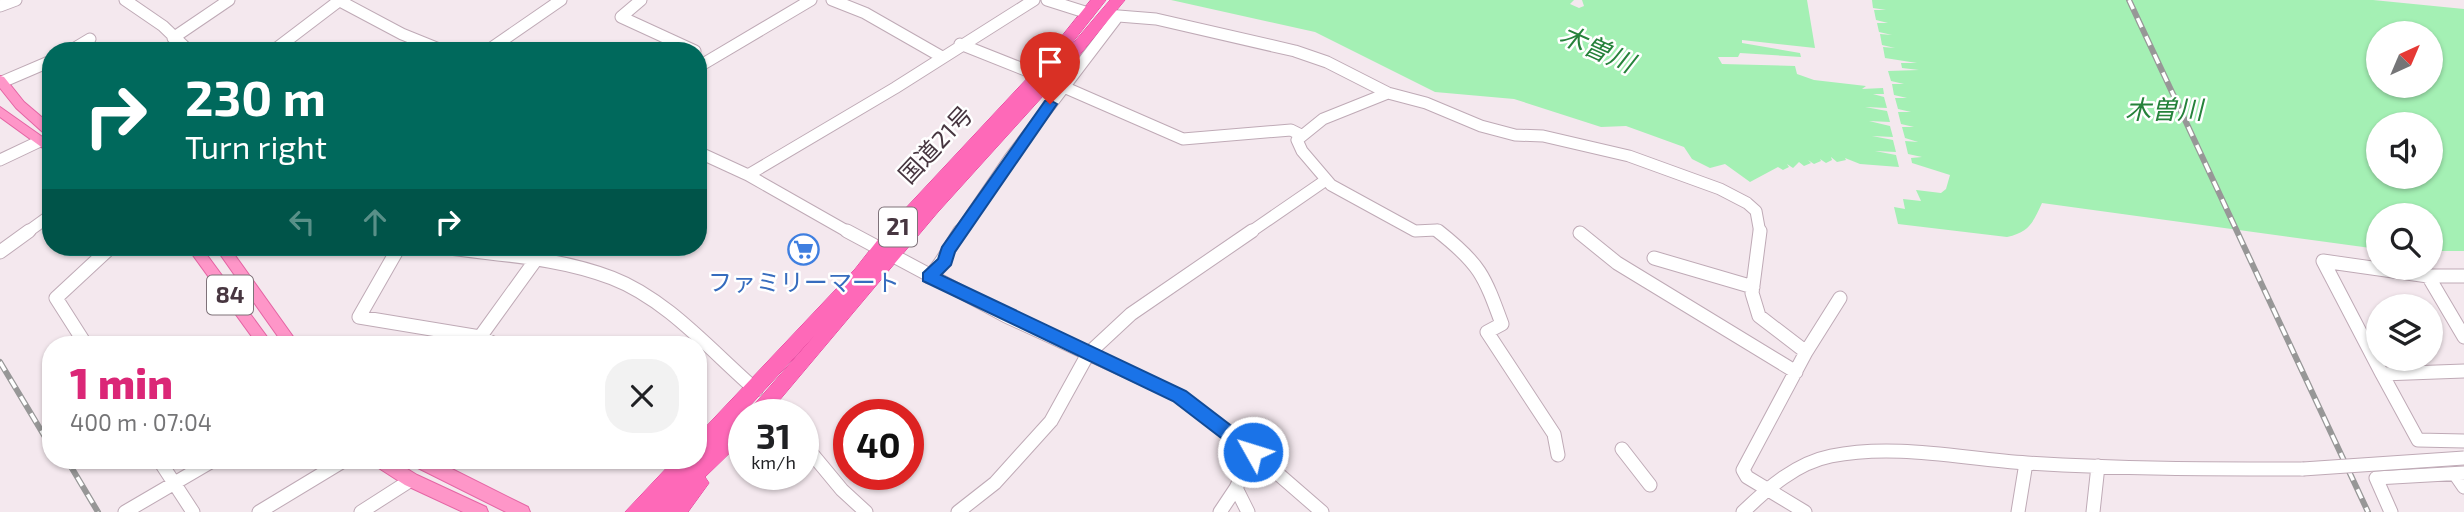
<!DOCTYPE html>
<html lang="en">
<head>
<meta charset="utf-8">
<style>
  :root { --surface:#fff; --page:#f2f2f2; --text:#202124; --muted:#757577; --accent:#db2777 }
  body { margin:0; font-family:"Exo 2","Noto Sans JP",sans-serif; background:var(--page); color:var(--text); height:100vh; display:flex; flex-direction:column; font-size:26px; white-space:nowrap }
  * { box-sizing:border-box; margin:0 }
  p { font-size:23px; color:var(--muted) }
  .icon { flex:none; width:38px; height:38px; fill:none; stroke:currentColor; stroke-width:2; stroke-linecap:round; stroke-linejoin:round }
  .map { position:relative; flex:1; overflow:hidden }
  .drawer { position:absolute; left:42px; top:336px; width:665px; height:133px; display:flex; flex-direction:column; background:var(--surface); border-radius:28px; box-shadow:0 2px 5px #0004 }
  .drawer>* { flex:none }
  .top-card { position:absolute; left:42px; top:42px; width:665px; height:214px; border-radius:28px; box-shadow:0 2px 5px #0004; background:#00695c; color:#fff; overflow:hidden }
  .needle { width:46px; rotate:44deg }
  .controls { position:absolute; left:2366px; top:21px; display:grid; gap:14px }
  .controls a { display:grid; place-items:center; width:77px; height:77px; border-radius:50%; background:var(--surface); box-shadow:0 2px 5px #0004; font-size:35px }
  .speed { position:absolute; left:728px; top:399px; display:flex; gap:14px; font-size:35px; font-weight:700; text-align:center }
  .speed>* { display:grid; place-content:center; width:91px; height:91px; border-radius:50%; background:var(--surface); box-shadow:0 2px 5px #0004; line-height:1 }
  .speed small { font-size:18px; font-weight:400 }
  .speed .limit { border:10px solid #d22; background:#fff; color:#111 }
  .pin { position:absolute; display:grid; place-items:center; width:60px; height:60px; color:#fff; margin:-72px -30px; border-radius:50% 50% 50% 0; rotate:-45deg; box-shadow:0 0 7px #0007 }
  .pin .icon { rotate:45deg }
  .me { position:absolute; width:77px; margin:-38px; rotate:309deg; stroke-linejoin:round; filter:drop-shadow(0 0 5px #0008) }
  .turn { display:flex; align-items:center; gap:24px; height:147px; padding:0 28px; font-size:32px }
  .turn .icon { width:91px; height:91px; stroke-width:2.5 }
  .turn b { display:block; font-size:49px; line-height:60px }
  .lanes { display:flex; align-items:center; height:66px; padding:0 28px; background:#0003; justify-content:center; gap:35px; direction:ltr }
  .lanes .off { opacity:.35 }
  .round { display:grid; place-items:center; flex:none; width:74px; height:74px; border-radius:28px; background:var(--page) }
  .headline { display:flex; align-items:center; justify-content:space-between; height:119px; padding:0 28px }
  h1 { font-size:42px; font-weight:800; line-height:52px; color:var(--accent) }
  .map>svg:first-child { display:block }
  .water { fill:#a4f0b4; fill-rule:evenodd }
  .lines { fill:none; stroke-linecap:round; stroke-linejoin:round }
  .minor-far1-casing { stroke:#bfaab6; stroke-width:13 }
  .minor-casing { stroke:#bfaab6; stroke-width:15 }
  .major-casing { stroke:#e465a4; stroke-width:2 }
  .highway-casing { stroke:#dd3895; stroke-width:1 }
  .minor-far1 { stroke:#fff; stroke-width:11 }
  .minor { stroke:#fff; stroke-width:13 }
  .major { fill:#fe96c8; fill-rule:evenodd }
  .highway { fill:#fe69b8; fill-rule:evenodd }
  .rail-casing { stroke:#979797; stroke-width:6 }
  .rail { stroke:#fff; stroke-width:3.5; stroke-dasharray:10; stroke-linecap:butt }
  .minor-bridge-casing { stroke:#bfaab6; stroke-width:15; stroke-linecap:butt }
  .minor-bridge { stroke:#fff; stroke-width:13 }
  .route { fill:#1a73e8; stroke:#114b97; stroke-width:2 }
  .labels { text-anchor:middle; stroke-width:5; stroke-linejoin:round; paint-order:stroke }
  .shield { fill:#fff; stroke:#7e7279; stroke-width:2 }
  .shield-label { font-size:23px; font-weight:bold; fill:#473640 }
  .street-label { font-size:24px; fill:#473640; stroke:#fff }
  .shop-label { font-size:24px; fill:#366cbe; stroke:#fff }
  .water-label { font-size:26px; font-style:italic; fill:#26823b; stroke:#fff }
</style>
</head>
<body>
<div class="map">
<svg width="2464" height="512" viewBox="0 0 2464 512">
  <rect width="100%" height="100%" fill="#f4e8ee"/>
  <!-- water -->
  <path class="water" d="M 1171,0 L 1574,0 L 1570,4 L 1579,8 L 1584,6 L 1582,0 L 1807,0 L 1815,48 L 1742,40 L 1742,43 L 1800,53 L 1801,57 L 1740,53 L 1738,57 L 1718,57 L 1722,64 L 1795,66 L 1797,74 L 1814,80 L 1866,86 L 1862,89 L 1883,88 L 1884,94 L 1873,94 L 1884,97 L 1887,108 L 1865,107 L 1887,111 L 1890,122 L 1869,121 L 1890,126 L 1893,137 L 1872,136 L 1893,140 L 1896,152 L 1875,151 L 1896,155 L 1899,167 L 1860,164 L 1845,158 L 1846,160 L 1837,162 L 1831,157 L 1832,160 L 1826,163 L 1820,159 L 1821,161 L 1814,164 L 1808,160 L 1811,163 L 1804,166 L 1799,162 L 1793,168 L 1787,164 L 1789,167 L 1783,170 L 1778,167 L 1750,182 L 1725,164 L 1710,168 L 1692,159 L 1684,147 L 1626,126 L 1601,127 L 1514,99 L 1435,92 L 1315,32 Z
    M 1872,0 L 2373,0 L 2464,9 L 2464,251 L 2431,251 L 2431,215 L 2378,215 L 2378,249 L 2042,203 C 2033,222 2030,232 2007,237 L 1898,224 L 1894,207 L 1905,209 L 1903,199 L 1921,201 L 1916,190 L 1941,193 L 1946,189 L 1950,175 L 1912,163 L 1911,158 L 1922,157 L 1908,154 L 1905,141 L 1918,142 L 1905,138 L 1902,127 L 1914,127 L 1901,124 L 1898,112 L 1911,112 L 1898,109 L 1895,98 L 1907,98 L 1894,95 L 1892,84 L 1904,84 L 1891,81 L 1888,71 L 1919,70 L 1902,68 L 1901,63 L 1917,63 L 1885,58 L 1883,47 L 1895,48 L 1882,45 L 1880,34 L 1892,35 L 1879,32 L 1877,23 L 1888,23 L 1876,20 L 1874,10 L 1886,10 L 1873,8 ZM 2378,33 L 2431,33 L 2431,86 L 2378,86 ZM 2378,124 L 2431,124 L 2431,177 L 2378,177 Z"/>
  <g class="lines">
    <defs>
      <path id="minor-far1" d="M 125,0 L 163,26 L 189,51
        M 338,0 L 402,34 L 444,51
        M 641,0 L 621,17 L 695,51
        M 832,0 L 865,13 L 942,57
        M 1047,0 L 1088,13
        M 0,6 L 16,0
        M 1106,15 L 1156,19 L 1295,51 L 1327,62 L 1388,93 L 1426,103 L 1481,126 L 1515,135 L 1543,136 L 1629,156 L 1720,189 L 1747,203 L 1756,211 L 1760,233
        M 173,38 L 229,0
        M 960,44 L 1038,75
        M 70,51 L 90,39
        M 273,51 L 340,0
        M 487,51 L 561,0
        M 698,67 L 811,0
        M 1050,81 L 1183,139 L 1291,130 L 1301,135
        M 2,82 L 51,61
        M 1388,93 L 1323,119 L 1297,140 L 1302,151 L 1331,185 L 1415,231 L 1436,230 L 1440,233
        M 698,152 L 748,175 L 850,233
        M 0,160 L 38,142
        M 748,175 L 895,88 L 1034,0
        M 26,233 L 51,215
        M 959,233 L 1010,158 L 1118,16
        M 1249,233 L 1326,180"/>
      <path id="minor" d="M 847,231 L 1006,316 L 1180,396 L 1253,452 L 1322,512
        M 1438,231 C 1480,264 1484,275 1502,324 L 1487,332 L 1554,434 L 1558,455
        M 1760,231 L 1752,293 L 1759,316 L 1806,352
        M 1580,233 L 1617,263 L 1796,372
        M 399,247 L 359,317 L 480,337 L 497,345
        M 442,247 C 498,255 558,257 612,278 C 667,299 712,352 756,390
        M 0,252 L 29,231
        M 1654,258 L 1753,287
        M 2323,261 L 2382,374 L 2464,371
        M 2323,261 L 2428,276 L 2464,276
        M 2428,276 L 2464,337
        M 929,277 C 943,263 949,248 960,231
        M 480,337 L 545,247
        M 86,345 L 56,298 L 111,247
        M 2382,374 L 2418,440 L 2464,441
        M 764,405 L 777,415
        M 803,443 L 842,490 L 866,512
        M 1622,449 L 1650,485
        M 159,460 L 193,512
        M 2455,474 L 2464,487
        M 1236,488 L 1248,512
        M 125,512 L 214,460
        M 259,512 L 345,460
        M 361,512 L 411,480
        M 958,512 L 995,483 L 1051,421 L 1088,354 L 1131,314 L 1252,231
        M 1220,512 L 1236,488 L 1253,452
        M 1743,512 C 1768,488 1796,463 1831,456 C 1896,443 1963,459 2027,463 C 2119,469 2211,469 2303,469
        M 1805,512 L 1747,477 L 1743,470 L 1806,352 L 1840,298
        M 2018,512 L 2026,463
        M 2093,512 L 2098,466
        M 2391,512 L 2376,478 L 2464,473"/>
      <path id="major" d="M 0,76 L 4,77 L 24,102 L 51,125 L 51,136 L 46,135 L 16,108 L 0,88 Z
        M 0,107 L 51,143 L 51,154 L 0,117 Z
        M 187,247 L 201,247 L 273,345 L 258,345 Z
        M 215,247 L 229,247 L 299,345 L 284,345 Z
        M 372,460 L 393,460 L 417,475 L 486,507 L 488,512 L 463,512 L 405,485 L 374,465 Z
        M 410,460 L 434,460 L 528,507 L 530,512 L 506,512 L 412,465 Z"/>
      <path id="highway" d="M 1091,0 L 1106,0 L 1053,67 L 1110,0 L 1125,0 L 1072,64 L 938,212 L 767,415 L 745,415 L 815,335 L 734,423 L 744,418 L 744,439 L 705,477 L 709,483 L 688,512 L 625,512 L 674,460 L 698,460 L 698,435 L 855,269 L 888,227 L 1033,72 Z"/>
    </defs>
    <!-- minor-far1 casing -->
    <use href="#minor-far1" class="minor-far1-casing"/>
    <!-- minor casing -->
    <use href="#minor" class="minor-casing"/>
    <!-- major casing -->
    <use href="#major" class="major-casing"/>
    <!-- highway casing -->
    <use href="#highway" class="highway-casing"/>
    <!-- minor-far1 -->
    <use href="#minor-far1" class="minor-far1"/>
    <!-- minor -->
    <use href="#minor" class="minor"/>
    <!-- major -->
    <use href="#major" class="major"/>
    <!-- highway -->
    <use href="#highway" class="highway"/>
    <defs>
      <path id="rail" d="M 2129,0 L 2368,512
        M 0,362 L 51,447
        M 67,460 L 98,512"/>
    </defs>
    <!-- rail casing -->
    <use href="#rail" class="rail-casing"/>
    <!-- rail -->
    <use href="#rail" class="rail"/>
    <defs>
      <path id="minor-bridge" d="M 2303,469 L 2464,458"/>
    </defs>
    <!-- minor-bridge casing -->
    <use href="#minor-bridge" class="minor-bridge-casing"/>
    <!-- minor-bridge -->
    <use href="#minor-bridge" class="minor-bridge"/>
  </g>
  <!-- route -->
  <path class="route" d="M 1050,100 L 1057,104 L 955,252 L 951,265 L 941,275 L 1186,391 L 1259,447 L 1262,452 L 1259,457 L 1246,457 L 1173,401 L 923,281 L 923,273 L 938,259 L 942,247 L 1045,101 Z"/>
  <!-- icons -->
  <defs>
    <symbol id="supermarket-ring" viewBox="-11 -11 22 22"><circle r="9.5" fill="#fff" stroke="#3f7fe0" stroke-width="1.5"/><path d="M-6-5.5h2.5l.6 2H6L4.5 2H-2.5L-4.4-4H-6ZM-1.5 3.2a1.3 1.3 0 1 0 .1 0ZM3 3.2a1.3 1.3 0 1 0 .1 0Z" fill="#3f7fe0"/></symbol>
  </defs>
  <g fill-rule="evenodd">
    <use href="#supermarket-ring" x="786" y="232" width="35" height="35"/>
  </g>
  <g class="labels">
    <!-- shield labels -->
    <g class="shield">
      <rect x="879" y="207.5" width="38" height="39" rx="5"/>
      <rect x="207" y="275.5" width="46" height="39" rx="5"/>
    </g>
    <g class="shield-label">
      <text x="898" y="235">21</text>
      <text x="230" y="303">84</text>
    </g>
    <!-- street labels -->
    <g class="street-label">
      <text transform="translate(936 145) rotate(-47)" y="8">国道21号</text>
    </g>
    <!-- shop labels -->
    <g class="shop-label">
      <text x="804" y="291">ファミリーマート</text>
    </g>
    <!-- water labels -->
    <g class="water-label">
      <text transform="translate(1597 49) rotate(24)" y="9">木曽川</text>
      <text x="2164" y="119">木曽川</text>
    </g>
  </g>
</svg>
<div class="controls">
<a><svg class="needle" viewBox="-14 -14 28 28"><path d="M0-13l5 13h-10z" fill="#e53935"/><path d="M0 13l5-13h-10z" fill="#757577"/></svg></a>
<a><svg class="icon" aria-label="sound" viewBox="0 0 24 24"><path d="M4 9h4l5-4v14l-5-4H4zM17 9q2 3 0 6"/></svg></a>
<a><svg class="icon" aria-label="search" viewBox="0 0 24 24"><circle cx="10" cy="10" r="6"/><path d="M15 15l6 6"/></svg></a>
<a><svg class="icon" aria-label="layers" viewBox="0 0 24 24"><path d="M12 4l9 5-9 5-9-5zM3 14l9 5 9-5"/></svg></a>
</div>
<div class="speed"><div>31<small>km/h</small></div><div class="limit">40</div></div>
<div class="pin" style="left:1050px;top:104px;background:#d93025"><svg class="icon" aria-label="arrive" viewBox="0 0 24 24"><path d="M6 21V4h12l-3 4 3 4H6"/></svg></div>
<svg class="me" style="left:1253px;top:452px" viewBox="-20 -20 40 40"><circle r="17" fill="#1a73e8" stroke="#fff" stroke-width="3"/><path d="M0-11L8 9 0 5-8 9z" fill="#fff"/></svg>
<div class="top-card">
<div class="turn"><svg class="icon" aria-label="right" viewBox="0 0 24 24"><path d="M7 20v-9h11M14 6l5 5-5 5"/></svg><div><b>230 m</b>Turn right</div></div>
<div class="lanes"><svg class="icon off" aria-label="left" viewBox="0 0 24 24"><path d="M17 20v-9H6M10 6l-5 5 5 5"/></svg><svg class="icon off" aria-label="ahead" viewBox="0 0 24 24"><path d="M12 20V5M6 11l6-6 6 6"/></svg><svg class="icon" aria-label="right" viewBox="0 0 24 24"><path d="M7 20v-9h11M14 6l5 5-5 5"/></svg></div>
</div>
<section class="drawer">
<div class="headline"><div><h1>1 min</h1><p>400 m · 07:04</p></div><a class="round"><svg class="icon" aria-label="close" viewBox="0 0 24 24"><path d="M6 6l12 12M18 6L6 18"/></svg></a></div>
</section>
</div>
</body>
</html>
